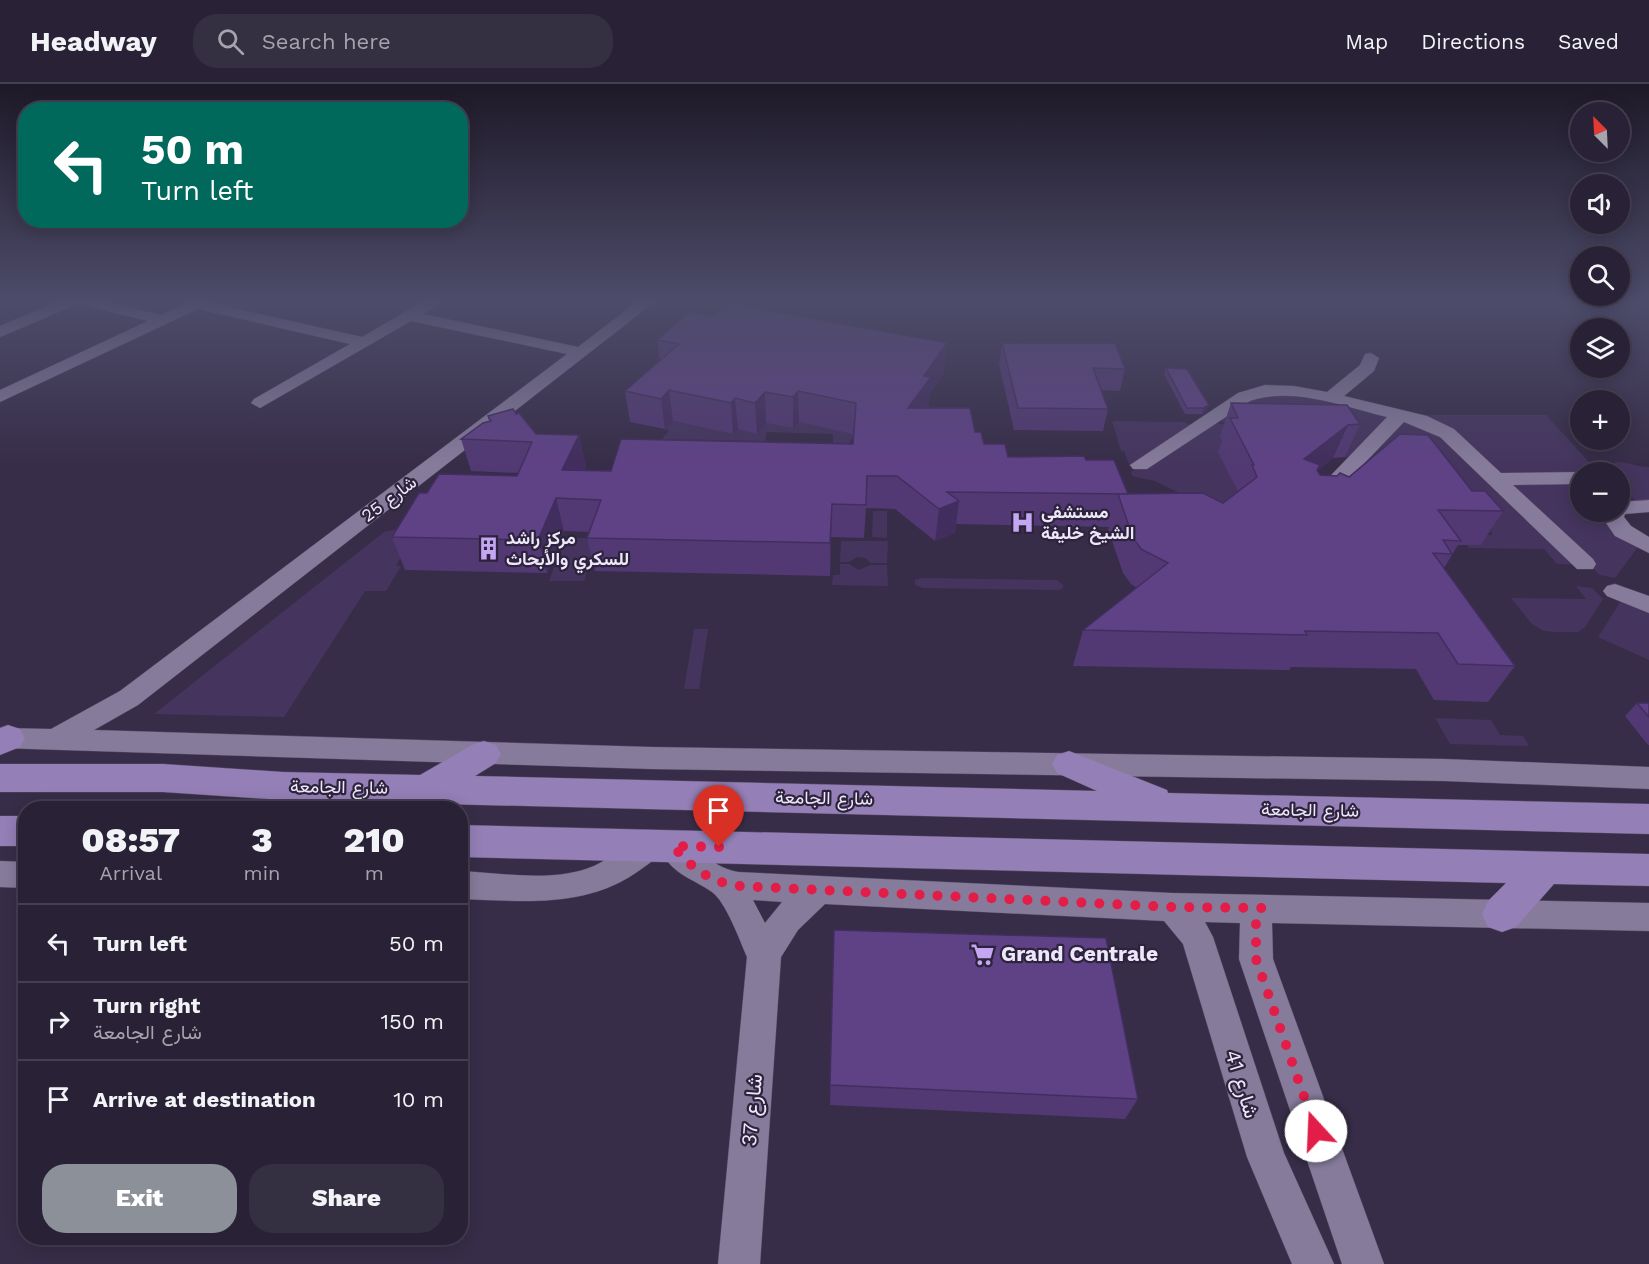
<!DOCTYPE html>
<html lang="en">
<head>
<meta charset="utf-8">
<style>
  :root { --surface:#292236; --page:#352f42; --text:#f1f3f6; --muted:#a5a4ad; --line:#453f51; --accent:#8c9099 }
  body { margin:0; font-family:"Work Sans",Vazirmatn,sans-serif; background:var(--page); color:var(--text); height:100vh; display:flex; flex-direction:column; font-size:22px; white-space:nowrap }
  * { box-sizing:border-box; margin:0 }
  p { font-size:20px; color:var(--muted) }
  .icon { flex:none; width:33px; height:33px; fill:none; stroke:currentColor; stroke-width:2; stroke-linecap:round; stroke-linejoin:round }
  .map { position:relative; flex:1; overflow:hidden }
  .drawer { position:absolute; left:18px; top:717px; width:450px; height:444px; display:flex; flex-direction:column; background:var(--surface); border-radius:24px; box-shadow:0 3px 15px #0003,0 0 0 2px var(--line) }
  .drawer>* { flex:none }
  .hud { position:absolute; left:18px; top:18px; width:450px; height:126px; border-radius:24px; box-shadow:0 3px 15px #0003,0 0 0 2px var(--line); background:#00695c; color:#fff; overflow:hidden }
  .needle { width:39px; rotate:336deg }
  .fabs { position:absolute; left:1570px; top:18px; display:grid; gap:12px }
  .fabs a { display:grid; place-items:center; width:60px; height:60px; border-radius:50%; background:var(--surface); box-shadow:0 3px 15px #0003,0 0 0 2px var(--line); font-size:30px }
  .pin { position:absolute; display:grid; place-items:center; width:51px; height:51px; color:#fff; margin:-62px -26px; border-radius:50% 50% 50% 0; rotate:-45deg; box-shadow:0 0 6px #0007 }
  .pin .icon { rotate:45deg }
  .me { position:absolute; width:66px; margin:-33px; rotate:340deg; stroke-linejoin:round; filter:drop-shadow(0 0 4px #0008) }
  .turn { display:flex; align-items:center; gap:21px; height:126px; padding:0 24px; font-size:27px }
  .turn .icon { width:78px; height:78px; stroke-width:2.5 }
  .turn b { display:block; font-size:42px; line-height:51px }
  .eta { display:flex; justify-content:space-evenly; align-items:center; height:102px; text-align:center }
  .eta b { font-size:36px; font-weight:800; line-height:42px }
  .action { display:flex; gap:12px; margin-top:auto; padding:12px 24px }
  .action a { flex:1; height:69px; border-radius:24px; background:var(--accent); color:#fff; font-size:24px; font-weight:800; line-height:69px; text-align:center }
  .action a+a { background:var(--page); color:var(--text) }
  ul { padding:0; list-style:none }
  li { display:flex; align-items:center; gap:18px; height:78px; padding:0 24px; border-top:2px solid var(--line) }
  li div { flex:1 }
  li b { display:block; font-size:22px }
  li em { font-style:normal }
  header { display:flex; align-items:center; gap:36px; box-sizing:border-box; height:84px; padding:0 30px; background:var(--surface); border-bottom:2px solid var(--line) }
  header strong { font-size:28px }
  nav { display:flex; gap:33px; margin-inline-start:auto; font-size:21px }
  .search { width:420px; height:54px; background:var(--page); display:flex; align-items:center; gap:15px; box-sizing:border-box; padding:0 21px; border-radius:24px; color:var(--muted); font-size:22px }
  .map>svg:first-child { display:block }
  .green { fill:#45355e }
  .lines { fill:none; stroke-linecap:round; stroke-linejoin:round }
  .minor-casing { stroke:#554b62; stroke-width:1 }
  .major-casing { stroke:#554b62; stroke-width:1 }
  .minor { fill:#867b9b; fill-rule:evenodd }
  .major { fill:#947fb6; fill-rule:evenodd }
  .wall { fill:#523973 }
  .shaded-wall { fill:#422e5e }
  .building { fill:#5f4286; stroke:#422e5e; stroke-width:1.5 }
  .route { stroke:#e11d48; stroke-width:10; stroke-dasharray:0 18 }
  .labels { text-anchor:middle; stroke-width:4.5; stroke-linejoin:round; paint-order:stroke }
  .street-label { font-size:18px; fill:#ede7f9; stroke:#2d233d }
  .poi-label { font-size:18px; font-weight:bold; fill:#ede7f9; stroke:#2d233d; text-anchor:start }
  .near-poi-label { font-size:21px; font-weight:bold; fill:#ede7f9; stroke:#2d233d; text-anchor:start }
  .near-street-label { font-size:21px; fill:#ede7f9; stroke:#2d233d }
</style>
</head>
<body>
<header>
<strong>Headway</strong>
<div class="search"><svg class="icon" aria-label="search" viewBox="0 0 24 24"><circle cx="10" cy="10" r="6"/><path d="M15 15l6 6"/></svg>Search here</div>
<nav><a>Map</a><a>Directions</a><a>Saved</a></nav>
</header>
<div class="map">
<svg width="1649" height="1180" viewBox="0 0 1649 1180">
  <rect width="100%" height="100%" fill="#372d48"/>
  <!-- green -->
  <path class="green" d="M 1283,307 L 1389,331 L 1355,373 L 1219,368 L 1241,415 L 1234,436 L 1155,397 L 1132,392 L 1131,388 L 1210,338 L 1275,349 L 1214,336 L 1251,311 Z
    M 1416,331 L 1546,331 L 1598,388 L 1505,393 Z
    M 673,337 L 733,350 L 738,345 L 757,349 L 766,339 L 793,344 L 799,338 L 855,350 L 849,360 L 833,359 L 833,350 L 767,348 L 765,357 L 662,355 L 669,347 L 665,345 Z
    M 1112,337 L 1184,338 L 1194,343 L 1130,383 L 1124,367 L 1121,367 Z
    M 1399,337 L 1426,340 L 1581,481 L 1557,480 L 1544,465 L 1469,464 L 1460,452 L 1492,451 L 1491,446 L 1370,385 L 1360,378 Z
    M 1616,378 C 1628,378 1637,383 1649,383 L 1649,421 L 1637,420 L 1620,394 L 1620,388 L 1616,388 L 1611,381 Z
    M 1581,396 L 1581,428 L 1613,428 L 1612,430 L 1640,460 L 1615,494 L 1600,491 L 1508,404 L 1507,397 Z
    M 873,427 L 887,427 L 887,454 L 872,453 Z
    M 418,441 L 396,482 L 401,482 L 386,507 L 365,507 L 284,633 L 154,630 L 384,448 Z
    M 565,454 L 598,454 L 584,497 L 549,497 Z
    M 841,457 L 888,457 L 887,479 L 870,479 L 866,474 L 857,473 L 849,478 L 840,478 Z
    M 840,480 L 849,480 L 859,486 L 870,481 L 887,481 L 888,502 L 832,501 L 833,491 L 840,491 Z
    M 923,494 L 1057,496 L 1064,502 L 1060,506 L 923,504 L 915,501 L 915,496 Z
    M 1576,502 L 1592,504 L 1603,515 L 1585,543 L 1578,548 L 1555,548 L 1544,547 L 1532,540 L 1511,514 L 1586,515 Z
    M 1624,512 L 1649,523 L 1649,576 L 1598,553 Z
    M 694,545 L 708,545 L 699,605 L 684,605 Z
    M 1435,634 L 1491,636 L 1500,651 L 1523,652 L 1529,662 L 1450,660 Z"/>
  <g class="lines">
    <defs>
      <path id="minor" d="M 62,216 L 97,216 L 161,231 L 193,216 L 213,216 L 211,219 L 362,253 L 425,216 L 444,216 L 423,230 L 578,263 L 639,216 L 657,216 L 138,621 L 94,646 L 651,663 L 1444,675 L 1649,683 L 1649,705 L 1444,697 L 651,685 L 0,664 L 0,644 L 51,645 L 120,607 L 567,270 L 411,237 L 260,324 L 251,319 L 254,315 L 350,260 L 198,225 L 0,318 L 0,306 L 148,237 L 78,220 L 0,253 L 0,242 Z
        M 1371,269 L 1379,274 L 1374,287 L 1344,312 L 1427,332 L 1454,345 L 1501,389 L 1581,388 L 1583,388 L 1581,400 L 1513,401 L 1593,475 L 1596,480 L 1593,485 L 1577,485 L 1440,353 L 1404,338 L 1326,419 L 1312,419 L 1309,415 L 1312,411 L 1387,333 C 1345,323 1293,302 1250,317 L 1147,385 L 1133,385 L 1130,381 L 1238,309 L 1265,301 L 1294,302 L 1327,308 L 1360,281 L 1365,270 Z
        M 1649,416 L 1649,428 L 1625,430 L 1624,433 L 1631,442 L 1649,453 L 1649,469 L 1615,452 L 1602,433 L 1605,428 L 1620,428 L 1620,418 Z
        M 1615,500 L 1649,512 L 1649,529 L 1607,512 L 1603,507 L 1607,502 Z
        M 649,749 L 661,756 L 673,749 C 698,758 706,782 738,788 L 1172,809 L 1649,819 L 1649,847 L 1272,839 L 1273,875 L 1384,1180 L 1342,1180 L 1239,875 L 1240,839 L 1205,838 L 1213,853 L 1284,1069 L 1334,1180 L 1292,1180 L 1247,1073 L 1183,860 L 1164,837 L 825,820 L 798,846 L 781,873 L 760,1180 L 718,1180 L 747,873 C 740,857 726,818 712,808 C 692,794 675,792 661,768 C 656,775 647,781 640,786 C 586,825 523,817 460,815 L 460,787 C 502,789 554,799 594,782 C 614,773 629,756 649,749 ZM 753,816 L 782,818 L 765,839 Z
        M 0,777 L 26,778 L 26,804 L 0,803 Z"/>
      <path id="major" d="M 8,641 L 20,645 L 25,654 L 20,663 L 0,671 L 0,644 Z
        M 484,657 L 496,661 L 501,670 L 496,679 L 475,692 L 1097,707 L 1057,689 L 1052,680 L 1057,671 L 1069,667 L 1167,706 L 1168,709 L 1649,720 L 1649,750 L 283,716 L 163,708 L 0,708 L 0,680 L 163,680 L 283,688 L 420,691 L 472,661 Z
        M 0,732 L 26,732 L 26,762 L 0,762 Z
        M 460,741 L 1649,770 L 1649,802 L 1554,800 L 1516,843 L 1502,848 L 1488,843 L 1482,830 L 1488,817 L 1506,799 L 460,773 Z"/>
    </defs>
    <!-- minor casing -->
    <use href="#minor" class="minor-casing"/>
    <!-- major casing -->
    <use href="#major" class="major-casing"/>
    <!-- minor -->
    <use href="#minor" class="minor"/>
    <!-- major -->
    <use href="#major" class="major"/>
  </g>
  <!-- wall -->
  <path class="wall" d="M 657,256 L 944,289 L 930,309 L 928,324 L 975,348 L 984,360 L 1008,373 L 1086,376 L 1128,410 L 1223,419 L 1238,408 L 1218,368 L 1222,357 L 1220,352 L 1231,319 L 1360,340 L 1345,373 L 1333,374 L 1317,387 L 1320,391 L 1349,393 L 1472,407 L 1503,427 L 1481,461 L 1458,461 L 1444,484 L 1515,582 L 1488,618 L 1434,616 L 1416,585 L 1291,583 L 1289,586 L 1073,582 L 1083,546 L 1137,504 L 1131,500 L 1123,489 L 1108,445 L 1109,443 L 956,440 L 955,449 L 935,457 L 895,425 L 866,424 L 864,454 L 831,453 L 830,492 L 595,487 L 587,454 L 590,448 L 564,447 L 547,489 L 405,486 L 392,453 L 427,409 L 517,392 L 518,389 L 471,387 L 461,355 L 489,338 L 488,332 L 516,330 L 536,350 L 579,351 L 586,383 L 584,386 L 611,387 L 853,360 L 853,350 L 799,338 L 793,344 L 766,339 L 757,350 L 738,345 L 733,350 L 673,337 L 665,345 L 630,338 L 625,307 L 660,277 Z
    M 1002,259 L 1125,285 L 1120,307 L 1101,306 L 1108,325 L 1103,347 L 1014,346 L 999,280 Z
    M 1166,284 L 1207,327 L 1202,330 L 1185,330 L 1164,290 Z
    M 1637,619 L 1649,619 L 1649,661 L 1648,661 L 1625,632 Z
    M 834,846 L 1138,1015 L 1125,1035 L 830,1021 Z"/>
  <!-- shaded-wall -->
  <path class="shaded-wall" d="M 947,259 L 944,289 L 930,309 L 929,323 L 908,324 L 924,292 Z
    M 669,306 L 673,337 L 665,345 L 661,315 Z
    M 798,307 L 799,338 L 793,344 L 793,313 Z
    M 765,308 L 766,339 L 757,350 L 755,319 Z
    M 735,314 L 738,345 L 733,350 L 731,319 Z
    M 1209,321 L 1207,327 L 1202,330 L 1204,324 Z
    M 1348,341 L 1333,374 L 1317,387 L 1304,375 Z
    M 579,351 L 586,383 L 571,415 L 562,386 Z
    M 556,414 L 564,447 L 547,489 L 538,456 Z
    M 959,417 L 955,449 L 935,457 L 939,425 Z
    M 832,420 L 831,453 L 830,492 L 830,459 Z"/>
  <!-- building -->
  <path class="building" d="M 727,219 L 947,259 L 924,292 L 931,293 L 908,324 L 970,324 L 975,348 L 981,348 L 984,360 L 1005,360 L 1008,373 L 1084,372 L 1086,376 L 1114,376 L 1128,410 L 947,408 L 959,417 L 939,425 L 897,392 L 867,392 L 866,421 L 832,420 L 830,459 L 587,454 L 601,416 L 556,414 L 538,456 L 392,453 L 419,409 L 427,409 L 439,390 L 517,392 L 532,358 L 461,355 L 483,339 L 491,337 L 488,332 L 513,325 L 516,330 L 519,329 L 536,350 L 579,351 L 562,386 L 611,387 L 621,355 L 853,360 L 856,319 L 798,307 L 793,313 L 765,308 L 755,319 L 735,314 L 731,319 L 669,306 L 661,315 L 625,307 L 679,260 L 657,256 L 690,228 L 712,232 Z
    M 1002,259 L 1115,259 L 1125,285 L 1093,284 L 1108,325 L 1018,324 Z
    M 1166,284 L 1187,285 L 1209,321 L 1204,324 L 1187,324 Z
    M 1231,319 L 1347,321 L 1360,340 L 1348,341 L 1304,375 L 1320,381 L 1317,386 L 1320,391 L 1337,392 L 1340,389 L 1349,393 L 1400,350 L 1428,351 L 1472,407 L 1485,407 L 1503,427 L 1438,426 L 1461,457 L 1443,456 L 1452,470 L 1433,469 L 1515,582 L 1458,580 L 1438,549 L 1305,547 L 1307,551 L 1083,546 L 1168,479 L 1141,465 L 1133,454 L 1118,410 L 1203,409 L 1223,419 L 1257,393 L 1252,381 L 1254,381 L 1230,334 L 1238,334 Z
    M 1637,619 L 1649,619 L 1649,633 Z
    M 834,846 L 1106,854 L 1138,1015 L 830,1001 Z"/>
  <!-- sky -->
  <linearGradient id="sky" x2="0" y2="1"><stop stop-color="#1e1928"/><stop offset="0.57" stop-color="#4d4c6a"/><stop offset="1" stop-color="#4d4c6a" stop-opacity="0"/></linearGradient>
  <rect width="1649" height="381" fill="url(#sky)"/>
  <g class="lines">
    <!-- route -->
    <path class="route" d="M 719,763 L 673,762 C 692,784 708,797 738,802 L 1172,823 L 1262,824 L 1256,840 L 1256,875 L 1316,1047"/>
  </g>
  <!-- icons -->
  <defs>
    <symbol id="hospital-bare" viewBox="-9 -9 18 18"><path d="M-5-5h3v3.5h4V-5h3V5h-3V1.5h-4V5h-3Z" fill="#c3a7f2" stroke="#2d233d" stroke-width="2.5" paint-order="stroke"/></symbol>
    <symbol id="building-bare" viewBox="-9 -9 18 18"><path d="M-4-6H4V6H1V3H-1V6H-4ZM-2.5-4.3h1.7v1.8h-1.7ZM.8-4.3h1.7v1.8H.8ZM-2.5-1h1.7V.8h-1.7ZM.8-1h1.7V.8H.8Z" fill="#c3a7f2" stroke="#2d233d" stroke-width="2.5" paint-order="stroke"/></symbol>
    <symbol id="supermarket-bare" viewBox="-9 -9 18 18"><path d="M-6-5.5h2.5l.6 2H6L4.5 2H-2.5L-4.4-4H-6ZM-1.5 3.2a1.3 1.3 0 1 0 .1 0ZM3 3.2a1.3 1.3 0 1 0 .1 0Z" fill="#c3a7f2" stroke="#2d233d" stroke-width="2.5" paint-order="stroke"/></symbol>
  </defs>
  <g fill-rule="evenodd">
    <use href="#hospital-bare" x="1006" y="422" width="33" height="33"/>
    <use href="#building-bare" x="472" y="448" width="33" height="33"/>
    <use href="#supermarket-bare" x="966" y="854" width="33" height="33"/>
  </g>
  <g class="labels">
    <!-- street labels -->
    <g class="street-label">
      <text transform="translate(389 415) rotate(-37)" y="6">شارع 25</text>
      <text transform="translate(339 703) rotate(1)" y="6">شارع الجامعة</text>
      <text transform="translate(824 714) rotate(1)" y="6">شارع الجامعة</text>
      <text transform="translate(1310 726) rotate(1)" y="6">شارع الجامعة</text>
    </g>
    <!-- poi labels -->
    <g class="poi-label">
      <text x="1041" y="434">مستشفى<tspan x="1041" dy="21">الشيخ خليفة</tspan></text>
      <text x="506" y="460">مركز راشد<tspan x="506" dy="21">للسكري والأبحاث</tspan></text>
    </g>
    <!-- near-poi labels -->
    <g class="near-poi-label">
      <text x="1001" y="877">Grand Centrale</text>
    </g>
    <!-- near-street labels -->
    <g class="near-street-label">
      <text transform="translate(1242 1000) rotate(73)" y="7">شارع 41</text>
      <text transform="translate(752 1026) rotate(-85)" y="7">شارع 37</text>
    </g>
  </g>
</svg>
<div class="fabs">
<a><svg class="needle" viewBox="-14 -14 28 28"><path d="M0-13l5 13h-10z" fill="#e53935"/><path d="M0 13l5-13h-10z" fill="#a5a4ad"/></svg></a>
<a><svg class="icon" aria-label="sound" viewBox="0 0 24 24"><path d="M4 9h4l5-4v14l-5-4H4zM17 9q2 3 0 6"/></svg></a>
<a><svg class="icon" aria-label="search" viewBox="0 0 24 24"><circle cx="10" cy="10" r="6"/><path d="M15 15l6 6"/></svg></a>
<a><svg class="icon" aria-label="layers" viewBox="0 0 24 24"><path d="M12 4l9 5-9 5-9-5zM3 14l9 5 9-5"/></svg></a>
<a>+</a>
<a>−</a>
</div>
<div class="pin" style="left:719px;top:763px;background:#d93025"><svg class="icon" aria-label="arrive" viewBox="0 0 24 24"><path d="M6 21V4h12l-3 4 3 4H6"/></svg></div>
<svg class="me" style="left:1316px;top:1047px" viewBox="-20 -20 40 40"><circle r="19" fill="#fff"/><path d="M0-13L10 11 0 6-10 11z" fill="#e11d48"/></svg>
<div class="hud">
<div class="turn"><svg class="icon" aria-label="left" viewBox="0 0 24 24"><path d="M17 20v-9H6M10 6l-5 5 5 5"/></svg><div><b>50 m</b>Turn left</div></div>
</div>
<section class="drawer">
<div class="eta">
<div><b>08:57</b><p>Arrival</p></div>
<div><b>3</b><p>min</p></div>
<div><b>210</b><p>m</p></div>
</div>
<ul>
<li><svg class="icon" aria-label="left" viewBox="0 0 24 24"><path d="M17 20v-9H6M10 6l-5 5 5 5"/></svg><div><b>Turn left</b></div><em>50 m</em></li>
<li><svg class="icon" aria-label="right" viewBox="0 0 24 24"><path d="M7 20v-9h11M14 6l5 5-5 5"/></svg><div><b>Turn right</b><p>شارع الجامعة</p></div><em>150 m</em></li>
<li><svg class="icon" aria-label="arrive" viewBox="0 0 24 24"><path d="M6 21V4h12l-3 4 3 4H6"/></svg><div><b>Arrive at destination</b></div><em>10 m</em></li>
</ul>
<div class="action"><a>Exit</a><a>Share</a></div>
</section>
</div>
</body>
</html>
